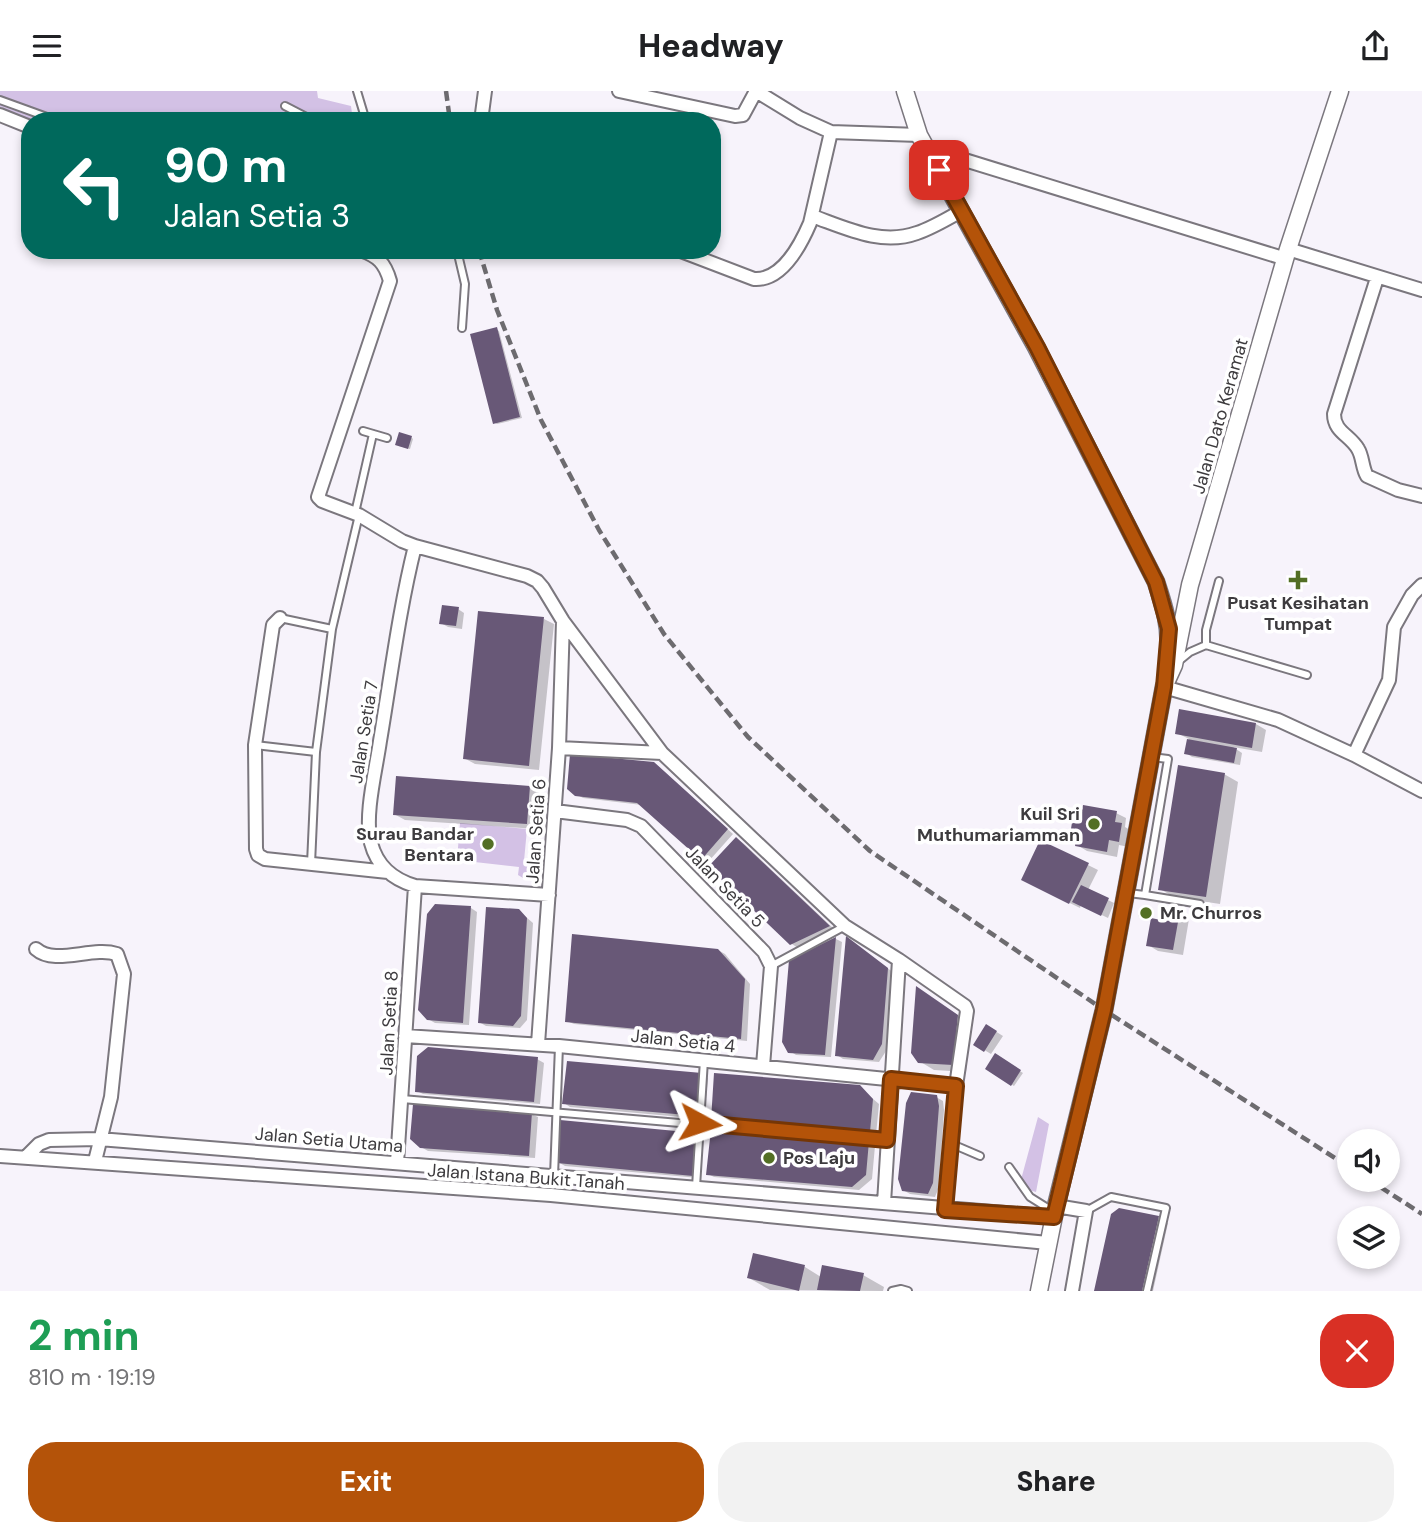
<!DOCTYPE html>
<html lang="en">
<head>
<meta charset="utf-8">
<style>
  :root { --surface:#fff; --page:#f2f2f2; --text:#202124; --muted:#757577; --accent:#b45309 }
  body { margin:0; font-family:"DM Sans",sans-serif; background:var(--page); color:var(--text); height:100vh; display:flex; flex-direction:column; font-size:26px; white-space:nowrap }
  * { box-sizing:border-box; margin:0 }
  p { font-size:23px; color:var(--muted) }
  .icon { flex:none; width:38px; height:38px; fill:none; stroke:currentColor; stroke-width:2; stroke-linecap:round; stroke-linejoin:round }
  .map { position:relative; height:1200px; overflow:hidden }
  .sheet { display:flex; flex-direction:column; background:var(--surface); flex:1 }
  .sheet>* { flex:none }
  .banner { position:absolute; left:21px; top:21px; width:700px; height:147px; border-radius:28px; box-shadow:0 4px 10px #0003; background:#00695c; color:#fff; overflow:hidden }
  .buttons { position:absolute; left:1337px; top:1038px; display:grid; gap:14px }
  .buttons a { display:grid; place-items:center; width:63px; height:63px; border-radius:50%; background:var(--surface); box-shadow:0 4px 10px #0003; font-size:35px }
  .pin { position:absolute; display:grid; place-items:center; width:60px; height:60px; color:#fff; margin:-30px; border-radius:14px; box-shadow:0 4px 10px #0006 }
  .me { position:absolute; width:77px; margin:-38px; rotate:95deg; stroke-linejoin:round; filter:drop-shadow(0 0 5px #0008) }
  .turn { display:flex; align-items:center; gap:24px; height:147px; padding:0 28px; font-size:32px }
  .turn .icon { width:91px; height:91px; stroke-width:2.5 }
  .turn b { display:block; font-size:49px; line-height:60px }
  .round { display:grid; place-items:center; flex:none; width:74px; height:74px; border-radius:28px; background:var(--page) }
  .head { display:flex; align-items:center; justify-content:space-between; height:119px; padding:0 28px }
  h1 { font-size:42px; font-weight:800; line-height:52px; color:#1e9e55 }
  .action { display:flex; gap:14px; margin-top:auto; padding:14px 28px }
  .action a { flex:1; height:80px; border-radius:28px; background:var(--accent); color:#fff; font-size:28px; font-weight:800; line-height:80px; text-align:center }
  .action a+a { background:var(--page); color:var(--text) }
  header { display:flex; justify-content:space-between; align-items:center; height:91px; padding:0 28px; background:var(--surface); font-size:32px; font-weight:800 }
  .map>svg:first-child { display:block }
  .green { fill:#d3c1e5 }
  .shadow { fill:#0003 }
  .building { fill:#685877 }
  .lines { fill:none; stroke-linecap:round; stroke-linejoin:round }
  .service-casing { stroke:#7b777e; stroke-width:10 }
  .minor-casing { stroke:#7b777e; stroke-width:16 }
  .tertiary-casing { stroke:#7b777e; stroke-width:19 }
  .service { stroke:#fff; stroke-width:6 }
  .minor { stroke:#fff; stroke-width:12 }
  .tertiary { stroke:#fff; stroke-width:16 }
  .rail { stroke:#6d6b6f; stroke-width:4.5; stroke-dasharray:10 5; stroke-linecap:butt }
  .route-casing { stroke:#753606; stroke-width:18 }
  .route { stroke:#b45309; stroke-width:12 }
  .poi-dot { fill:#536f24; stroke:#fff; stroke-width:2.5 }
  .labels { text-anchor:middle; stroke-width:7; stroke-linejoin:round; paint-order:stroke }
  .street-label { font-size:18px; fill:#3d3b3e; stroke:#fff }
  .poi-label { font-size:18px; font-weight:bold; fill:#3d3b3e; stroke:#fff; text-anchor:end }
</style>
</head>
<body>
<header><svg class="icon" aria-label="menu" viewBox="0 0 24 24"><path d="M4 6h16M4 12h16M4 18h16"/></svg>Headway<svg class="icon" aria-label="share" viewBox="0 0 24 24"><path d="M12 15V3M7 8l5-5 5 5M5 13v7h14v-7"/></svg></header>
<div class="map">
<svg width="1422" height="1200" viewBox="0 0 1422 1200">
  <rect width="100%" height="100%" fill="#f7f3fb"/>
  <!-- green -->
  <path class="green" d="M 0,0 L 317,0 L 318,7 L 351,15 L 353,30 L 30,30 L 0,20 Z
    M 460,732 L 527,738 L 524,770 L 533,773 L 532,781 L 523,787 L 518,784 L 519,776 L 457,769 Z
    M 1038,1026 L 1049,1033 L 1036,1101 L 1019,1096 Z"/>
  <!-- shadow -->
  <path class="shadow" d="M 496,238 L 499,240 L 522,327 L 497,333 L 495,332 Z
    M 411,346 L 413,348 L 410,358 L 399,355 Z
    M 458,518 L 464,522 L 462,538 L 448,536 L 441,532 Z
    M 544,528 L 554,533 L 539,679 L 475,673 L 464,667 Z
    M 1181,620 L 1256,633 L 1266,639 L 1262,661 L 1233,656 L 1242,662 L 1240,674 L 1192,666 L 1186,662 L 1189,648 L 1177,642 Z
    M 654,673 L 733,743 L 708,771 L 642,714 L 583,707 L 576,703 Z
    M 1224,683 L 1238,691 L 1220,813 L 1174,806 L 1160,798 Z
    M 529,696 L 540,702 L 537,738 L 405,729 L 394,723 Z
    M 1116,722 L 1126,727 L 1125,736 L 1132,740 L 1129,756 L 1119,754 L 1117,766 L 1087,760 L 1077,754 L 1078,747 L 1072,743 Z
    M 737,748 L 743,752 L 835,839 L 798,857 L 792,853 Z
    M 1088,774 L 1098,779 L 1088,799 L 1114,812 L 1108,827 L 1081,814 L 1080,817 L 1033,794 Z
    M 436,815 L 471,817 L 477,821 L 469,934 L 435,932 L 428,928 Z
    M 1139,819 L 1149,821 L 1152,822 L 1151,826 L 1144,824 L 1143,827 L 1141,826 L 1138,825 Z
    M 519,820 L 533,832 L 527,929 L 520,937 L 486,935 L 479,931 Z
    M 1179,822 L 1189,828 L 1183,864 L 1158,860 L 1148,854 L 1163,831 Z
    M 836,848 L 842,851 L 831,966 L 796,964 L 790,960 L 791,870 Z
    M 853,851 L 894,882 L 888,957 L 879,971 L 843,968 L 837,964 Z
    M 718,859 L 725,863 L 750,893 L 747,950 L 574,933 L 567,930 Z
    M 918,898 L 971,933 L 966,981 L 934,979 L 919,970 Z
    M 987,935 L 1003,945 L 991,963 L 976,954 Z
    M 996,965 L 1023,982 L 1014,995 L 987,978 Z
    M 537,968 L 544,972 L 540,1013 L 423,1003 L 417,1000 Z
    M 701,984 L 708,987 L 704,1028 L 570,1016 L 564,1012 Z
    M 859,996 L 879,1013 L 876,1044 L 719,1032 L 712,1028 Z
    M 936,1006 L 943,1010 L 944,1019 L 939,1096 L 935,1106 L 910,1103 L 903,1099 Z
    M 531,1023 L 538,1026 L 535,1067 L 428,1060 L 421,1056 Z
    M 696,1043 L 702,1047 L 699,1087 L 565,1075 L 558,1071 Z
    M 868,1051 L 875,1055 L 872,1088 L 859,1099 L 714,1086 L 708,1083 Z
    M 1158,1126 L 1168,1132 L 1153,1200 L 1096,1200 Z
    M 754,1164 L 805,1176 L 821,1186 L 863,1184 L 884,1196 L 883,1200 L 770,1199 L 749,1187 Z"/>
  <!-- building -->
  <path class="building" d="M 497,236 L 520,326 L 493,333 L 470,243 Z
    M 399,341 L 412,345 L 408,358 L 395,354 Z
    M 442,514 L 459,516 L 456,535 L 439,533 Z
    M 478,520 L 544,526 L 529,675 L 463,668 Z
    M 1179,618 L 1256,632 L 1252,657 L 1175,643 Z
    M 1187,648 L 1237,657 L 1234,672 L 1184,663 Z
    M 570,663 L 654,671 L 728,738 L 701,769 L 637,712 L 575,705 L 567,698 Z
    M 1178,674 L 1225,682 L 1206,806 L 1158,799 Z
    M 396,685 L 530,695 L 527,733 L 393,724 Z
    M 1083,714 L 1117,720 L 1115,731 L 1122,732 L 1119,751 L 1109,749 L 1107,761 L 1075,755 L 1077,745 L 1070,744 L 1074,719 L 1082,721 Z
    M 736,746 L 830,835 L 790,854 L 708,776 Z
    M 1040,749 L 1089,772 L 1069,813 L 1021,789 Z
    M 1081,794 L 1109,807 L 1101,825 L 1072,811 Z
    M 435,813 L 471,815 L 463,932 L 427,929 L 418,919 L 427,823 Z
    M 486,816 L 519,818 L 527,827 L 521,925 L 513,935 L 478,932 Z
    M 1163,817 L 1180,820 L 1173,859 L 1146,855 L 1151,827 L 1161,829 Z
    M 572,843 L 718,858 L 745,888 L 741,948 L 565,931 Z
    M 846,845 L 888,877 L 882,953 L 873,969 L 835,965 Z
    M 836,846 L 825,964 L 788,962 L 782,951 L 789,869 Z
    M 916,895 L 958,924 L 953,974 L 918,972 L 911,962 Z
    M 986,933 L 997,940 L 984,961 L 973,954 Z
    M 428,956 L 538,966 L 534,1011 L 415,1001 L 417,965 Z
    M 995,962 L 1021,979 L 1011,995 L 985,978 Z
    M 567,970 L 702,982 L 698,1025 L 562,1013 Z
    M 714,982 L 860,994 L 873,1008 L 870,1041 L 711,1029 Z
    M 911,1001 L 937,1004 L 939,1015 L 933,1092 L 928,1103 L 902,1100 L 898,1088 L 906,1012 Z
    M 413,1013 L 532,1021 L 529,1065 L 420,1057 L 410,1048 Z
    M 560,1029 L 697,1042 L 693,1085 L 557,1072 Z
    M 711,1038 L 869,1050 L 866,1084 L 852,1096 L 706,1084 Z
    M 1119,1117 L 1159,1125 L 1142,1200 L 1094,1200 L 1111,1123 Z
    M 753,1162 L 805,1174 L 799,1200 L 747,1187 Z
    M 822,1174 L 864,1182 L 860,1200 L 817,1199 Z"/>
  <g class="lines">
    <defs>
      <path id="service" d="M 357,0 L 366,30
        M 0,9 L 58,30
        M 285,15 L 314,30
        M 457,159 L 465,193 L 462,237
        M 363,340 L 387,347
        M 355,422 L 373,343
        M 280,527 L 332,538
        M 1206,554 L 1206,539 L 1219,490
        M 1179,570 L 1190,561 L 1206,554 L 1307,584
        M 255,654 L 316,661
        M 311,773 L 316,661 L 332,538 L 359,424
        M 1128,802 L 1145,804 L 1168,668 L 1152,666
        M 1145,804 L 1200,813
        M 771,875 L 845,835
        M 402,1008 L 887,1050
        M 952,1053 L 980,1065
        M 1009,1076 L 1030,1106 L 1054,1121
        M 554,1085 L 559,955
        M 696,1096 L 704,969
        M 1086,1120 L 1111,1106 L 1166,1117 L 1147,1200
        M 892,1200 L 901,1198 L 908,1200"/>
      <path id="minor" d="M 619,0 L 735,25 L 743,24 L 756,0
        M 756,0 L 800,27 L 831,41 L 919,44
        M 0,24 L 30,36
        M 481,30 L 485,0
        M 929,58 L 1286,168
        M 812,125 C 846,137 881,155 917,142 C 932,137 947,128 961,120
        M 1288,158 L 1422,199
        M 360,159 C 378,165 385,172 390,190 L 318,406 L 322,410 L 359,424 L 402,450 L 415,455
        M 678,159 L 754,188 C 782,190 801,153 810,132 L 831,41
        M 1377,187 L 1334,323 C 1334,341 1350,344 1358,358 C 1363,366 1362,377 1367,385 L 1398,399 L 1422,405
        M 280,527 L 273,534 L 255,654 L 256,758 L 258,764 L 265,768 L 388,781
        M 1164,596 L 1278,629 L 1354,664 L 1422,700
        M 559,657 L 662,662
        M 1354,664 L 1389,589 L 1394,536 L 1412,504 L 1422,494
        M 555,720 L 627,729 L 641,735 L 764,861 L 771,875 L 763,975
        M 549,804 L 415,795 C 392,788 377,775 371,752 C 364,724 376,679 380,650 C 391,585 399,519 415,455 L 527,485 L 537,490 L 543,497 L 563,530 L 662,662 L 845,835 L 899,869 L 965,915 L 967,920 L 956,995 L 945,1119
        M 36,858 C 55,875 92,855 117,863 L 124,883 L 111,1006 L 95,1070
        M 405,945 L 559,955 L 956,995
        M 538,953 L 559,657 L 563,530
        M 0,1065 L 551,1104 L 1048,1152
        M 26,1066 L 39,1053 L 49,1049 L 99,1048 L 1054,1126
        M 397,1072 L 415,795
        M 884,1112 L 899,869
        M 1056,1115 L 1086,1120 L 1072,1200"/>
      <path id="tertiary" d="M 905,0 L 919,44 L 1036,256 L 1156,491 C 1164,515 1171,537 1168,562
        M 1039,1200 L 1056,1115 L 1104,919 L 1164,596 L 1174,574 L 1190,494 L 1288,158 L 1340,0"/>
    </defs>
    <!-- service casing -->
    <use href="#service" class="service-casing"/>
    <!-- minor casing -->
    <use href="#minor" class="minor-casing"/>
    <!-- tertiary casing -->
    <use href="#tertiary" class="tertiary-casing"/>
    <!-- service -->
    <use href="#service" class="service"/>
    <!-- minor -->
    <use href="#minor" class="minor"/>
    <!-- tertiary -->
    <use href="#tertiary" class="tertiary"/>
    <!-- rail -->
    <path class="rail" d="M 446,0 L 450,30
      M 479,159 L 497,219 L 541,329 L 599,439 L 664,543 L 748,646 L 870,760 L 1104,919 L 1349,1076
      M 1368,1088 L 1422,1123"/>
  </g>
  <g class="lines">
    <defs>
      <path id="route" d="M 700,1032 L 887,1049 L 891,988 L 956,995 L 945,1119 L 1054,1126 L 1104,919 L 1164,596 L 1169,538 L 1156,491 L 1037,256 L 939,79"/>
    </defs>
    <!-- route casing -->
    <use href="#route" class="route-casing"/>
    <!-- route -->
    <use href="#route" class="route"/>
  </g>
  <!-- markers -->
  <g class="poi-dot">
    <path d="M1294.5 478.5h7v7h7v7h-7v7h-7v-7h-7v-7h7z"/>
    <circle cx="1094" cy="733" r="7"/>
    <circle cx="488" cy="753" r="7"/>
    <circle cx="1146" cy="822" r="7"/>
    <circle cx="769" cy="1067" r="7"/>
  </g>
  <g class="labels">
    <!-- street labels -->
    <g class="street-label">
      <text transform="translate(1220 325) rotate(-74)" y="6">Jalan Dato Keramat</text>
      <text transform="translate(364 641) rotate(-81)" y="6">Jalan Setia 7</text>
      <text transform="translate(536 740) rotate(-86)" y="6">Jalan Setia 6</text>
      <text transform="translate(725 796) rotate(46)" y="6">Jalan Setia 5</text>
      <text transform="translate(389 932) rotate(-87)" y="6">Jalan Setia 8</text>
      <text transform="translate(683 950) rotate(6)" y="6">Jalan Setia 4</text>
      <text transform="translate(329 1049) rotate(5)" y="6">Jalan Setia Utama</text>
      <text transform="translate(526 1086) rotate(4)" y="6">Jalan Istana Bukit Tanah</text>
    </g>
    <!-- poi labels -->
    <g class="poi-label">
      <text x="1298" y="518" text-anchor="middle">Pusat Kesihatan<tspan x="1298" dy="21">Tumpat</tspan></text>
      <text x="1080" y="729">Kuil Sri<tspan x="1080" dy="21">Muthumariamman</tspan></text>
      <text x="474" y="749">Surau Bandar<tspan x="474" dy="21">Bentara</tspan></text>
      <text x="1160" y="828" text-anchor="start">Mr. Churros</text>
      <text x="783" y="1073" text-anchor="start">Pos Laju</text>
    </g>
  </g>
</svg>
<div class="buttons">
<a><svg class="icon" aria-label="sound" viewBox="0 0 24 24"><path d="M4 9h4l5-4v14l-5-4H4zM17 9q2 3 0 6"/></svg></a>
<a><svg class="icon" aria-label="layers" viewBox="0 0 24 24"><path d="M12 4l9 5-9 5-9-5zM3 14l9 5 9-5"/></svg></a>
</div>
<div class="pin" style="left:939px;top:79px;background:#d93025"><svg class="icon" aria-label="arrive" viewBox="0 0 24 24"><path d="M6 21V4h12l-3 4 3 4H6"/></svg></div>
<svg class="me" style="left:700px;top:1032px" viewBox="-20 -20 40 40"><path d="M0-17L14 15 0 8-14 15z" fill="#b45309" stroke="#fff" stroke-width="4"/></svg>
<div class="banner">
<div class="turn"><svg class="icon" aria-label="left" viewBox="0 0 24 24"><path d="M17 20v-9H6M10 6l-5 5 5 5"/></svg><div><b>90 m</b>Jalan Setia 3</div></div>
</div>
</div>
<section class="sheet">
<div class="head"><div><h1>2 min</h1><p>810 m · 19:19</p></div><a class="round" style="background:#d93025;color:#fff"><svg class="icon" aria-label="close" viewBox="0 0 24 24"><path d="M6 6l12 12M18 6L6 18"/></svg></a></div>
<div class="action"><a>Exit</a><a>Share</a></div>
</section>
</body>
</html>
